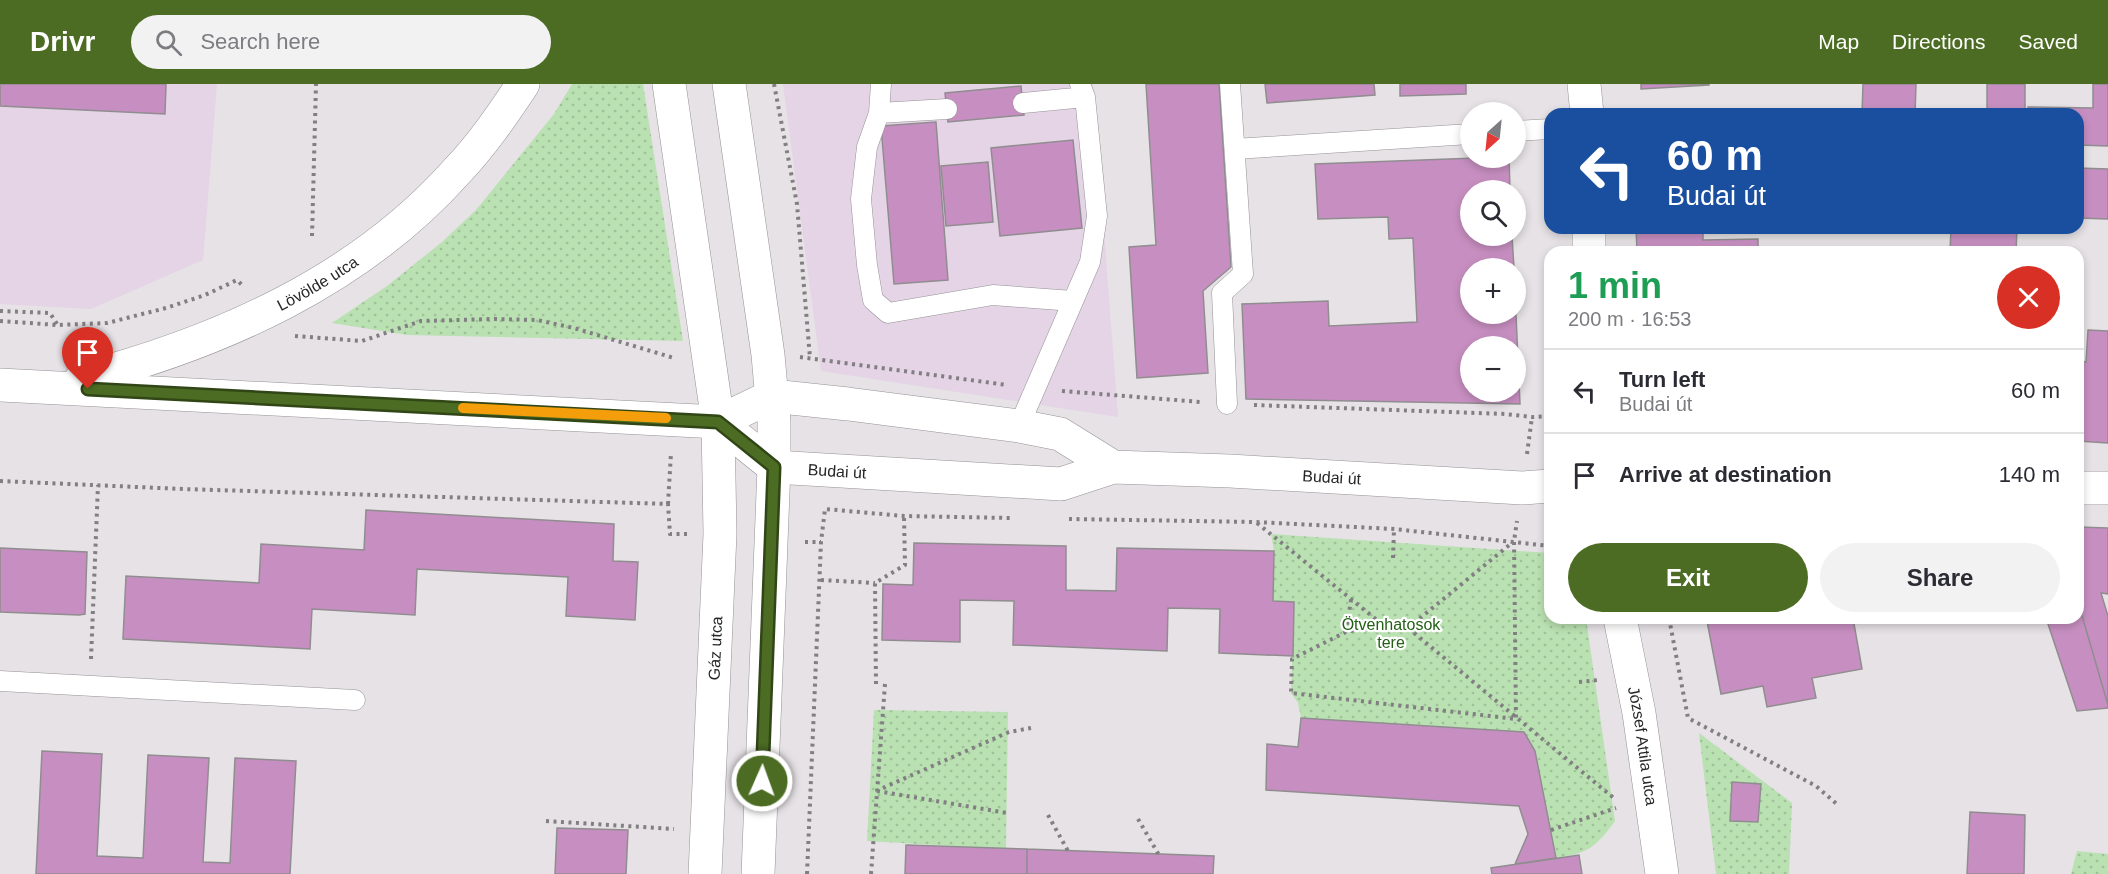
<!DOCTYPE html>
<html lang="en">
<head>
<meta charset="utf-8">
<style>
  :root { --surface:#fff; --page:#f2f2f3; --text:#2b2b33; --muted:#7c7c81; --line:#e1e1e2; --accent:#4b6c22 }
  body { margin:0; font-family:Arial,sans-serif; background:var(--page); color:var(--text); height:100vh; display:flex; flex-direction:column; font-size:22px; white-space:nowrap }
  * { box-sizing:border-box; margin:0 }
  p { font-size:20px; color:var(--muted) }
  .icon { flex:none; width:33px; height:33px; fill:none; stroke:currentColor; stroke-width:2; stroke-linecap:round; stroke-linejoin:round }
  .map { position:relative; flex:1; overflow:hidden }
  .panel { position:absolute; left:1544px; top:162px; width:540px; height:378px; display:flex; flex-direction:column; background:var(--surface); border-radius:18px; box-shadow:0 3px 9px #0003 }
  .panel>* { flex:none }
  .guide { position:absolute; left:1544px; top:24px; width:540px; height:126px; border-radius:18px; box-shadow:0 3px 9px #0003; background:#1a4fa0; color:#fff; overflow:hidden }
  .needle { width:39px; rotate:207deg }
  .tools { position:absolute; left:1460px; top:18px; display:grid; gap:12px }
  .tools a { display:grid; place-items:center; width:66px; height:66px; border-radius:50%; background:var(--surface); box-shadow:0 3px 9px #0003; font-size:30px }
  .pin { position:absolute; display:grid; place-items:center; width:51px; height:51px; color:#fff; margin:-62px -26px; border-radius:50% 50% 50% 0; rotate:-45deg; box-shadow:0 0 6px #0007 }
  .pin .icon { rotate:45deg }
  .me { position:absolute; width:66px; margin:-33px; rotate:2deg; stroke-linejoin:round; filter:drop-shadow(0 0 4px #0008) }
  .turn { display:flex; align-items:center; gap:21px; height:126px; padding:0 24px; font-size:27px }
  .turn .icon { width:78px; height:78px; stroke-width:2.5 }
  .turn b { display:block; font-size:42px; line-height:51px }
  .round { display:grid; place-items:center; flex:none; width:63px; height:63px; border-radius:32px; background:var(--page) }
  .overview { display:flex; align-items:center; justify-content:space-between; height:102px; padding:0 24px }
  h1 { font-size:36px; font-weight:700; line-height:45px; color:#1e9e55 }
  .primary-button { display:flex; gap:12px; margin-top:auto; padding:12px 24px }
  .primary-button a { flex:1; height:69px; border-radius:36px; background:var(--accent); color:#fff; font-size:24px; font-weight:700; line-height:69px; text-align:center }
  .primary-button a+a { background:var(--page); color:var(--text) }
  ul { padding:0; list-style:none }
  li { display:flex; align-items:center; gap:18px; height:84px; padding:0 24px; border-top:2px solid var(--line) }
  li div { flex:1 }
  li b { display:block; font-size:22px }
  li em { font-style:normal }
  header { display:flex; align-items:center; gap:36px; box-sizing:border-box; height:84px; padding:0 30px; background:var(--accent); color:#fff }
  header strong { font-size:28px }
  nav { display:flex; gap:33px; margin-inline-start:auto; font-size:21px }
  .search { width:420px; height:54px; background:var(--page); display:flex; align-items:center; gap:15px; box-sizing:border-box; padding:0 21px; border-radius:33px; color:var(--muted); font-size:22px }
  .map>svg:first-child { display:block }
  .commercial { fill:#e4d4e6 }
  .park { fill:url(#park-dots) }
  .building { fill:#c78fc1; stroke:#908d90; stroke-width:1.5; fill-rule:evenodd }
  .lines { fill:none; stroke-linecap:round; stroke-linejoin:round }
  .service-casing { stroke:#959295; stroke-width:21 }
  .minor-casing { stroke:#959295; stroke-width:34 }
  .tertiary-casing { stroke:#959295; stroke-width:34 }
  .secondary-casing { stroke:#959295; stroke-width:34 }
  .path { stroke:#827f82; stroke-width:4; stroke-dasharray:3 4.5; stroke-linecap:butt }
  .service { stroke:#fff; stroke-width:20 }
  .minor { stroke:#fff; stroke-width:33 }
  .tertiary { stroke:#fff; stroke-width:33 }
  .secondary { stroke:#fff; stroke-width:33 }
  .route-casing { stroke:#314616; stroke-width:15 }
  .route { stroke:#4b6c22; stroke-width:10 }
  .slow { stroke:#f59e0b; stroke-width:10 }
  .labels { text-anchor:middle; stroke-width:4.5; stroke-linejoin:round; paint-order:stroke }
  .street-label { font-size:16px; fill:#272627; stroke:#fff }
  .park-label { font-size:16px; fill:#236015; stroke:#fff }
</style>
</head>
<body>
<header>
<strong>Drivr</strong>
<div class="search"><svg class="icon" aria-label="search" viewBox="0 0 24 24"><circle cx="10" cy="10" r="6"/><path d="M15 15l6 6"/></svg>Search here</div>
<nav><a>Map</a><a>Directions</a><a>Saved</a></nav>
</header>
<div class="map">
<svg width="2108" height="790" viewBox="0 0 2108 790">
  <defs>
    <pattern id="park-dots" width="8" height="8" patternUnits="userSpaceOnUse" patternTransform="scale(1.5)"><rect width="8" height="8" fill="#bae1b2"/><path d="M2 2h.1M6 6h.1" fill="none" stroke="#a0c199" stroke-width="1.8" stroke-linecap="round"/></pattern>
  </defs>
  <rect width="100%" height="100%" fill="#e6e2e6"/>
  <!-- commercial -->
  <path class="commercial" d="M 0,0 L 217,0 L 203,176 L 91,225 L 0,220 Z
    M 783,0 L 1093,0 L 1118,333 L 821,287 Z"/>
  <!-- park -->
  <path class="park" d="M 572,0 L 643,0 L 683,257 L 407,251 L 332,239 L 387,202 L 442,158 L 476,126 L 554,30 Z
    M 1271,450 L 1549,469 L 1550,534 L 1586,534 L 1615,737 C 1596,763 1589,769 1556,774 L 1535,667 L 1524,648 L 1301,634 L 1298,619 L 1291,609 L 1294,518 L 1273,517 L 1274,467 Z
    M 874,626 L 1008,628 L 1006,765 L 867,757 Z
    M 1699,649 L 1792,719 L 1789,790 L 1716,790 Z
    M 2077,767 L 2108,770 L 2108,790 L 2071,790 Z"/>
  <!-- building -->
  <path class="building" d="M 0,0 L 166,0 L 165,30 L 0,22 Z
    M 1146,0 L 1219,0 L 1231,183 L 1203,207 L 1208,289 L 1137,294 L 1129,163 L 1156,161 Z
    M 1265,0 L 1374,0 L 1375,11 L 1267,19 Z
    M 1400,0 L 1466,0 L 1466,10 L 1400,12 Z
    M 1641,0 L 1709,0 L 1709,1 L 1641,5 Z
    M 1863,0 L 1916,0 L 1915,30 L 1862,30 Z
    M 1987,0 L 2025,0 L 2025,30 L 1987,30 Z
    M 2093,0 L 2108,0 L 2108,62 L 2078,61 L 2078,30 L 2028,30 L 2028,23 L 2093,24 Z
    M 1021,2 L 1024,31 L 948,38 L 945,9 Z
    M 936,38 L 948,196 L 894,200 L 881,42 Z
    M 1073,56 L 1082,144 L 1000,152 L 991,64 Z
    M 1476,74 L 1509,74 L 1510,106 L 1470,106 L 1470,152 L 1512,152 L 1514,184 L 1470,184 L 1470,230 L 1515,230 L 1515,208 L 1520,320 L 1246,315 L 1242,220 L 1328,217 L 1329,242 L 1417,238 L 1413,154 L 1389,155 L 1388,133 L 1318,135 L 1315,80 ZM 1470,262 L 1515,262 L 1515,308 L 1470,308 Z
    M 988,78 L 993,138 L 946,142 L 941,82 Z
    M 2078,84 L 2108,85 L 2108,135 L 2078,134 Z
    M 1636,144 L 1703,144 L 1703,156 L 1758,155 L 1758,168 L 1637,168 Z
    M 1951,144 L 2017,144 L 2016,168 L 1950,168 Z
    M 2088,246 L 2108,247 L 2108,359 L 2078,357 L 2078,277 L 2086,278 Z
    M 366,426 L 614,440 L 613,477 L 638,478 L 635,536 L 566,532 L 568,493 L 417,485 L 415,531 L 312,525 L 310,565 L 123,555 L 126,492 L 259,499 L 261,460 L 364,466 Z
    M 2078,443 L 2108,444 L 2108,510 L 2101,509 L 2108,532 L 2108,621 L 2078,518 Z
    M 914,459 L 1066,462 L 1066,506 L 1116,507 L 1117,464 L 1274,467 L 1273,517 L 1294,518 L 1293,572 L 1219,569 L 1220,525 L 1168,524 L 1167,567 L 1013,561 L 1014,517 L 960,516 L 960,558 L 882,556 L 883,500 L 913,501 Z
    M 0,464 L 87,468 L 85,530 L 79,531 L 0,528 Z
    M 2078,518 L 2108,621 L 2108,624 L 2077,627 L 2046,534 L 2078,534 Z
    M 1725,534 L 1853,534 L 1862,585 L 1812,594 L 1816,614 L 1767,623 L 1763,602 L 1721,610 L 1707,537 Z
    M 1301,634 L 1524,648 L 1535,667 L 1556,774 L 1515,780 L 1528,750 L 1519,722 L 1266,706 L 1267,660 L 1298,663 Z
    M 42,667 L 102,670 L 97,772 L 143,774 L 148,671 L 209,674 L 203,778 L 230,779 L 235,674 L 296,677 L 290,790 L 36,790 Z
    M 1732,698 L 1761,700 L 1758,738 L 1730,737 Z
    M 1970,728 L 2025,731 L 2024,790 L 1967,790 Z
    M 557,744 L 628,746 L 626,790 L 555,790 Z
    M 906,761 L 1027,765 L 1027,790 L 905,790 Z
    M 1027,765 L 1214,772 L 1213,790 L 1027,790 Z
    M 1579,771 L 1582,790 L 1492,790 L 1491,784 Z"/>
  <g class="lines">
    <defs>
      <path id="service" d="M 881,0 L 879,29 L 867,63 L 861,115 L 867,181 L 873,216 L 888,229 L 993,211 L 1073,217
        M 1023,19 L 1085,13
        M 879,29 L 947,25
        M 1515,47 L 1550,45
        M 1235,65 L 1470,50
        M 1227,320 L 1222,209 L 1243,190 L 1230,0
        M 1019,342 L 1090,178 L 1097,132 L 1085,13 L 1080,0
        M 0,597 L 355,616"/>
      <g id="minor">
        <path d="M 1584,0 L 1587,30"/>
        <path d="M 1589,144 L 1589,168"/>
        <path id="s1" d="M 1620,534 L 1639,629 L 1662,790"/>
        <path id="s2" d="M 705,790 L 720,450 L 718,338"/>
        <path d="M 758,790 L 774,383"/>
      </g>
      <g id="tertiary">
        <path id="s3" d="M 1113,383 L 1060,350 L 1019,342 L 848,320 L 772,312 L 718,338 L 774,383 L 1061,400 L 1113,383 L 1230,387 L 1522,404 L 1550,402"/>
        <path d="M 2078,404 L 2108,404"/>
      </g>
      <g id="secondary">
        <path d="M 729,0 L 768,271 L 774,338 L 774,383"/>
        <path id="s4" d="M 81,295 C 221,258 359,197 457,87 C 482,61 503,30 523,0"/>
        <path d="M 0,301 L 718,338 L 669,0"/>
      </g>
    </defs>
    <!-- service casing -->
    <use href="#service" class="service-casing"/>
    <!-- minor casing -->
    <use href="#minor" class="minor-casing"/>
    <!-- tertiary casing -->
    <use href="#tertiary" class="tertiary-casing"/>
    <!-- secondary casing -->
    <use href="#secondary" class="secondary-casing"/>
    <!-- path -->
    <path class="path" d="M 774,0 L 797,120 L 810,274
      M 312,152 L 316,0
      M 0,227 L 50,229 L 57,240
      M 0,237 L 57,241 L 107,239 L 166,224 L 205,211 L 237,196 L 242,201
      M 295,252 L 362,257 L 421,237 L 494,235 L 537,236 L 574,244 L 674,274
      M 800,273 L 1007,301
      M 1062,307 L 1201,318
      M 1254,321 L 1505,330 L 1532,333 L 1550,332
      M 1527,370 L 1532,333
      M 0,397 L 183,405 L 668,420 L 670,450 L 687,450
      M 668,420 L 671,369
      M 1069,435 L 1256,438 L 1394,445 L 1550,462
      M 1257,439 L 1383,541 L 1408,544 L 1615,715
      M 805,458 L 821,458
      M 1393,474 L 1394,445
      M 821,496 L 875,499
      M 1669,534 L 1688,634 L 1816,702 L 1838,721
      M 1369,537 L 1379,540
      M 1383,541 L 1346,548 L 1292,575 L 1291,609 L 1516,635 L 1514,457 L 1517,437
      M 1408,544 L 1513,458
      M 1346,548 L 1351,516
      M 91,575 L 98,401
      M 1579,598 L 1598,596
      M 876,600 L 875,499 L 905,481 L 904,432
      M 876,707 L 1009,648 L 1031,644
      M 877,707 L 1007,729
      M 1048,731 L 1068,767
      M 1138,735 L 1159,771
      M 546,737 L 674,745
      M 1551,746 L 1616,724
      M 807,790 L 821,458 L 825,425 L 904,432 L 1010,434
      M 871,790 L 885,600"/>
    <!-- service -->
    <use href="#service" class="service"/>
    <!-- minor -->
    <use href="#minor" class="minor"/>
    <!-- tertiary -->
    <use href="#tertiary" class="tertiary"/>
    <!-- secondary -->
    <use href="#secondary" class="secondary"/>
  </g>
  <g class="lines">
    <defs>
      <path id="route" d="M 88,305 L 718,338 L 774,383 L 762,697"/>
    </defs>
    <!-- route casing -->
    <use href="#route" class="route-casing"/>
    <!-- route -->
    <use href="#route" class="route"/>
    <!-- slow -->
    <path class="slow" d="M 463,324 L 666,334"/>
  </g>
  <g class="labels">
    <!-- street labels -->
    <g class="street-label">
      <text dy="6" stroke="none"><textPath href="#s4" startOffset="256">Lövölde utca</textPath></text>
      <text dy="6" stroke="none"><textPath href="#s3" startOffset="548">Budai út</textPath></text>
      <text dy="6" stroke="none"><textPath href="#s3" startOffset="1046">Budai út</textPath></text>
      <text dy="6" stroke="none"><textPath href="#s2" startOffset="226">Gáz utca</textPath></text>
      <text dy="6" stroke="none"><textPath href="#s1" startOffset="130">József Attila utca</textPath></text>
    </g>
    <!-- park labels -->
    <g class="park-label">
      <text x="1391" y="546">Ötvenhatosok<tspan x="1391" dy="18">tere</tspan></text>
    </g>
  </g>
</svg>
<div class="tools">
<a><svg class="needle" viewBox="-14 -14 28 28"><path d="M0-13l5 13h-10z" fill="#e53935"/><path d="M0 13l5-13h-10z" fill="#7c7c81"/></svg></a>
<a><svg class="icon" aria-label="search" viewBox="0 0 24 24"><circle cx="10" cy="10" r="6"/><path d="M15 15l6 6"/></svg></a>
<a>+</a>
<a>−</a>
</div>
<div class="pin" style="left:88px;top:305px;background:#d93025"><svg class="icon" aria-label="arrive" viewBox="0 0 24 24"><path d="M6 21V4h12l-3 4 3 4H6"/></svg></div>
<svg class="me" style="left:762px;top:697px" viewBox="-20 -20 40 40"><circle r="17" fill="#4b6c22" stroke="#fff" stroke-width="3"/><path d="M0-11L8 9 0 5-8 9z" fill="#fff"/></svg>
<div class="guide">
<div class="turn"><svg class="icon" aria-label="left" viewBox="0 0 24 24"><path d="M17 20v-9H6M10 6l-5 5 5 5"/></svg><div><b>60 m</b>Budai út</div></div>
</div>
<section class="panel">
<div class="overview"><div><h1>1 min</h1><p>200 m · 16:53</p></div><a class="round" style="background:#d93025;color:#fff"><svg class="icon" aria-label="close" viewBox="0 0 24 24"><path d="M6 6l12 12M18 6L6 18"/></svg></a></div>
<ul>
<li><svg class="icon" aria-label="left" viewBox="0 0 24 24"><path d="M17 20v-9H6M10 6l-5 5 5 5"/></svg><div><b>Turn left</b><p>Budai út</p></div><em>60 m</em></li>
<li><svg class="icon" aria-label="arrive" viewBox="0 0 24 24"><path d="M6 21V4h12l-3 4 3 4H6"/></svg><div><b>Arrive at destination</b></div><em>140 m</em></li>
</ul>
<div class="primary-button"><a>Exit</a><a>Share</a></div>
</section>
</div>
</body>
</html>
